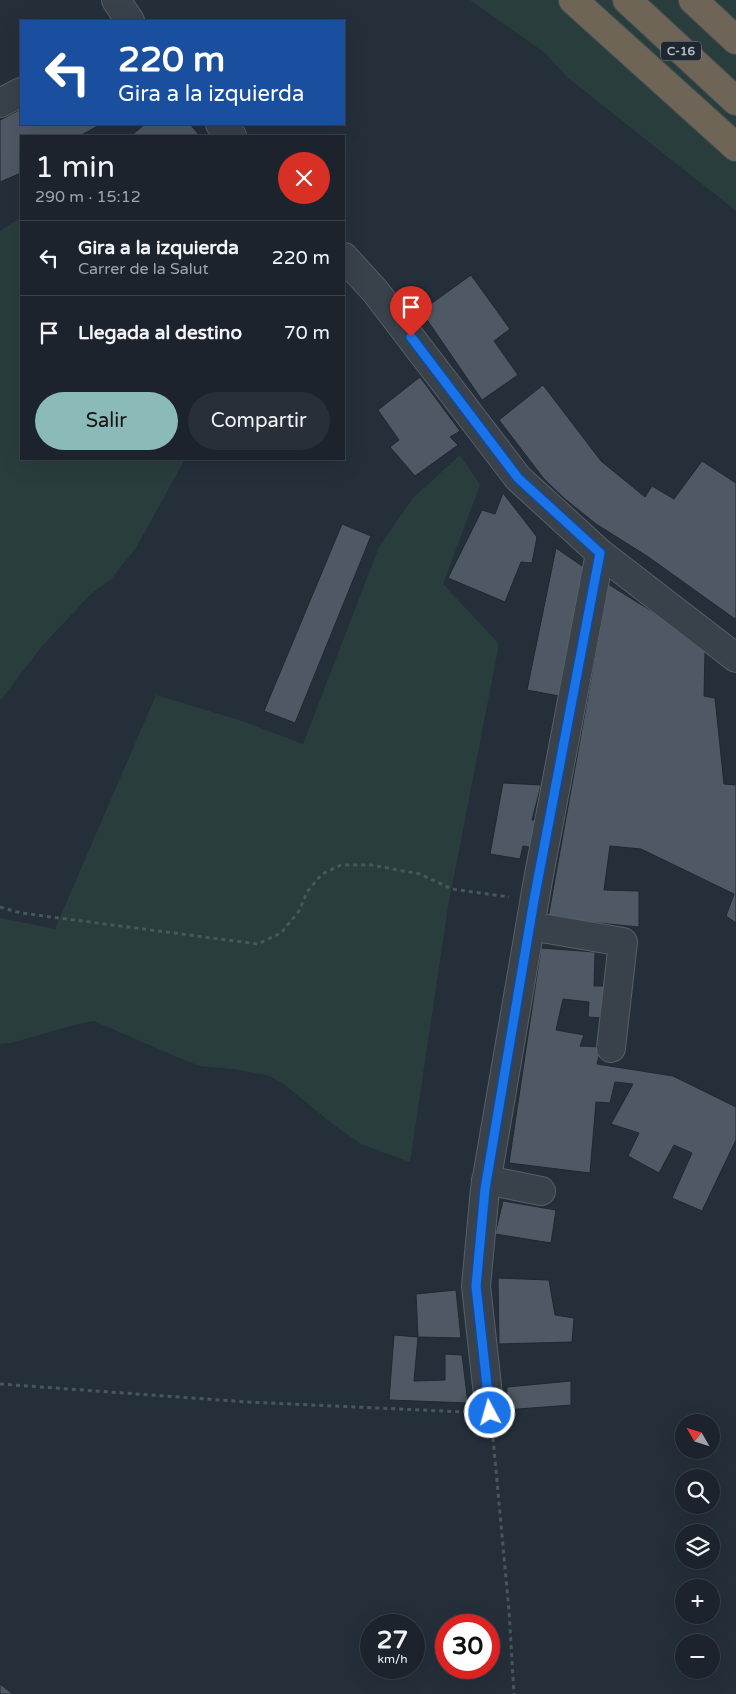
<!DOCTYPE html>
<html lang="es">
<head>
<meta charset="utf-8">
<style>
  :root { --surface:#1c232c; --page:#292f38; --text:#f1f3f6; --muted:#a0a4a9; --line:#3a4048; --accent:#8bbbb9 }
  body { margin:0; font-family:"Varela Round",sans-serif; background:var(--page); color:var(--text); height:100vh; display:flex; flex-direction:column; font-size:19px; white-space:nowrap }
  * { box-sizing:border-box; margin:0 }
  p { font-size:16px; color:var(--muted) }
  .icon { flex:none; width:28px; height:28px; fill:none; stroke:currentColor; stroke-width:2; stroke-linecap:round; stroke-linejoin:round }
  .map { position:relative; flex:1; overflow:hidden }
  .drawer { position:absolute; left:20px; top:135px; width:325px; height:325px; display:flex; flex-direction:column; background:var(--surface); border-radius:0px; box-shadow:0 5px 20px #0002,0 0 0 1px var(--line) }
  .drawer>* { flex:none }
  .guide { position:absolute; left:20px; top:20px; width:325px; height:105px; border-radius:0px; box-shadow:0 5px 20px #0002,0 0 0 1px var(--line); background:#1a4fa0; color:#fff; overflow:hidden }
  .needle { width:32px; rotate:309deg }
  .tools { position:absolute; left:675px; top:1414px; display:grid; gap:10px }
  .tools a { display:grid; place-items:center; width:45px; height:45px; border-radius:50%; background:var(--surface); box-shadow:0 5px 20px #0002,0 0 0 1px var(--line); font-size:25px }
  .speed { position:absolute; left:360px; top:1614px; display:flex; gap:10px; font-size:25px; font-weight:700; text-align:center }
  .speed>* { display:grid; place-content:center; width:65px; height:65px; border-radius:50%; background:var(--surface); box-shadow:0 5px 20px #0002,0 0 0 1px var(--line); line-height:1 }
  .speed small { font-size:12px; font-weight:400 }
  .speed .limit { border:8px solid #d22; background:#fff; color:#111 }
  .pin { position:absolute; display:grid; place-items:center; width:42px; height:42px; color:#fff; margin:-51px -21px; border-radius:50% 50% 50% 0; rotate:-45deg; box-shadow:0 0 5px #0007 }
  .pin .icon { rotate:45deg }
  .me { position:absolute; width:55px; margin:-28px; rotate:354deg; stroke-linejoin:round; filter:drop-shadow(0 0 4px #0008) }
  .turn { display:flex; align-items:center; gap:18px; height:105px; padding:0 15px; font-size:22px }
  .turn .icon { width:65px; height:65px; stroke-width:2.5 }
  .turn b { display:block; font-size:35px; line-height:42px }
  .round { display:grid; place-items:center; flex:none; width:52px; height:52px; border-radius:26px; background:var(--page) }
  .head { display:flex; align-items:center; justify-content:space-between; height:85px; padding:0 15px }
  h1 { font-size:30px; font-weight:600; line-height:38px }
  .primary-button { display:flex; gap:10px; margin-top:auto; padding:10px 15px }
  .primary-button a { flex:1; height:58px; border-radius:30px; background:var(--accent); color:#111; font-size:20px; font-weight:600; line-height:58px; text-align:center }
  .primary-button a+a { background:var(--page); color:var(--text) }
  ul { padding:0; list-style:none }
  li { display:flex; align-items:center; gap:15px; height:75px; padding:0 15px; border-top:1px solid var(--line) }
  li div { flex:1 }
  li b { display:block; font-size:19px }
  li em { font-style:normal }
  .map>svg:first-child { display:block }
  .green { fill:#2a3d3d }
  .building { fill:#4e5965; stroke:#202831 }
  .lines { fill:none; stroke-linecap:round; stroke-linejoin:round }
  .minor-casing { stroke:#575f68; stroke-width:30 }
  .highway-casing { stroke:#444c55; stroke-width:30 }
  .path { stroke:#47585a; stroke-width:3; stroke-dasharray:4 4; stroke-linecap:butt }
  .minor { stroke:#39414a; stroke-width:28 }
  .highway { stroke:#6f6557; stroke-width:28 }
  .route-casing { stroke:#114b97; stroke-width:12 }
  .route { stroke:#1a73e8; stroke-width:9 }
  .labels { text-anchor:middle; stroke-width:4.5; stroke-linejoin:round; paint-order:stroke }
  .shield { fill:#1e262f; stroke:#878f99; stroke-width:1 }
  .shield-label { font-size:12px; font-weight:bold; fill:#b4bcc6 }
</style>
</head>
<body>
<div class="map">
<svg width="736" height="1694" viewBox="0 0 736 1694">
  <rect width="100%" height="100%" fill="#252f3a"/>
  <!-- green -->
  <path class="green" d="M 470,0 L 736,0 L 736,211 L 567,77 L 545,53 Z
    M 21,217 L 21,459 L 185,459 L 136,548 L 112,578 L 90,595 L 42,646 L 0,701 L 0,231 Z
    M 460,455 L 480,485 L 443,584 L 499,644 L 448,907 L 410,1162 L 361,1144 L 334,1125 L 281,1082 L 267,1075 L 234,1069 L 200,1066 L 184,1060 L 94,1021 L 78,1024 L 11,1043 L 0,1044 L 0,918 L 55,929 L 156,695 L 242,721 L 303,744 L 379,547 L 413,498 Z"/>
  <!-- building -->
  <path class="building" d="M 21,109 L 21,124 L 101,124 L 80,136 L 21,136 L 21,173 L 0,182 L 0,120 Z
    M 145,124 L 190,124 L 200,136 L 134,136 L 132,135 Z
    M 471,275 L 510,329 L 494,341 L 518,375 L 482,400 L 421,311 Z
    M 420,377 L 460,431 L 450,437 L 458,445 L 415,476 L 390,447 L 399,440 L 378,410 Z
    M 543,385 L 601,461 L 645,497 L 652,486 L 674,499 L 702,461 L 736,483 L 736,617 L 735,619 L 647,556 L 596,524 L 565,499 L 544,479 L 499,420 Z
    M 503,493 L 537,537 L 532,563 L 521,562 L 505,602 L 448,578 L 482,510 L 495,514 Z
    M 342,524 L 371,536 L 295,723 L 264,711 Z
    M 556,548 L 585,568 L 559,696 L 527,690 Z
    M 608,584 L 661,617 L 705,651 L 704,696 L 715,698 L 724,784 L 736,785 L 736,923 L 726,916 L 734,894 L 641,849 L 610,846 L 604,890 L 639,891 L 639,927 L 548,918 Z
    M 503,783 L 541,785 L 532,820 L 540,820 L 534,848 L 523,846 L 520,859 L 490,854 Z
    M 541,948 L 595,952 L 594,986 L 607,986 L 603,1018 L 588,1017 L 589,1002 L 563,999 L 556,1030 L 584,1035 L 580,1046 L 601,1047 L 597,1064 L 673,1076 L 736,1107 L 736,1140 L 702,1211 L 672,1198 L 692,1153 L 674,1145 L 659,1173 L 628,1156 L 639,1133 L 611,1124 L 633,1084 L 615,1082 L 610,1103 L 596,1102 L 590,1173 L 509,1163 Z
    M 503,1201 L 556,1210 L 551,1243 L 495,1234 Z
    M 498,1278 L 549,1280 L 555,1315 L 574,1318 L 572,1342 L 499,1344 Z
    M 456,1290 L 461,1338 L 418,1337 L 416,1294 Z
    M 394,1335 L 418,1337 L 414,1381 L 445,1380 L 445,1354 L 462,1355 L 468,1403 L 389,1400 Z
    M 571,1381 L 571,1405 L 505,1410 L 507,1387 Z
    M 0,1684 L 13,1694 L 0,1694 Z"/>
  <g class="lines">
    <defs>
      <path id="minor" d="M 116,0 L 130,21
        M 0,103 L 21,92
        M 220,124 L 232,136
        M 344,257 L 375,291 L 518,478 L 600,553 L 736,658
        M 530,926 L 623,942 L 611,1048
        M 486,1180 L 541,1191
        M 490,1413 L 476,1286 L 485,1189 L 538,880 L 600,553"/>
      <path id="highway" d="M 573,0 L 736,147
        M 627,0 L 736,101
        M 693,0 L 736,40"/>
    </defs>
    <!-- minor casing -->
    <use href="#minor" class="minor-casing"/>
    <!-- highway casing -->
    <use href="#highway" class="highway-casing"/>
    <!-- path -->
    <path class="path" d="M 0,907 L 21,913 L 258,944 L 281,933 L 299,911 L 307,892 L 322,874 L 341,865 L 371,865 L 420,874 L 452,889 L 509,897
      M 0,1384 L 247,1402 L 464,1412
      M 493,1438 L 509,1611 L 514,1694"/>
    <!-- minor -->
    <use href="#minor" class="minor"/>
    <!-- highway -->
    <use href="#highway" class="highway"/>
  </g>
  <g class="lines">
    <defs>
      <path id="route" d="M 411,337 L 518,478 L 600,553 L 534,900 L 485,1189 L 476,1286 L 490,1413"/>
    </defs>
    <!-- route casing -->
    <use href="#route" class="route-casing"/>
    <!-- route -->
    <use href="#route" class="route"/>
  </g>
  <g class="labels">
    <!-- shield labels -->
    <rect class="shield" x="661" y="41.5" width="40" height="19" rx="4"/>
    <g class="shield-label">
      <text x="681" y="55">C-16</text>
    </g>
  </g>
</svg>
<div class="tools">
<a><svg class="needle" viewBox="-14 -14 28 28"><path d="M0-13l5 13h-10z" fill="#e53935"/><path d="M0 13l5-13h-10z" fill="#a0a4a9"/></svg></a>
<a><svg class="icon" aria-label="search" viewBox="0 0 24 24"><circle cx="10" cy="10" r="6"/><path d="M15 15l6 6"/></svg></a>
<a><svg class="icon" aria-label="layers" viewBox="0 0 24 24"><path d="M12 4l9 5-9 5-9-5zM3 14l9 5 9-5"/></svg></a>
<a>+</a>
<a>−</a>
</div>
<div class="speed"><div>27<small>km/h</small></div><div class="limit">30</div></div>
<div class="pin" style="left:411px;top:337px;background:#d93025"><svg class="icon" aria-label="arrive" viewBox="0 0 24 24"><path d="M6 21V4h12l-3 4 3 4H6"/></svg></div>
<svg class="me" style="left:490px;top:1413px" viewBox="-20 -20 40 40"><circle r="17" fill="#1a73e8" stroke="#fff" stroke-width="3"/><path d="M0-11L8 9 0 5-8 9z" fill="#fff"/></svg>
<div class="guide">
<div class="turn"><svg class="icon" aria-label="left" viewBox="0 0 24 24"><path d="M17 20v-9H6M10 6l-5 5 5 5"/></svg><div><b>220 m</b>Gira a la izquierda</div></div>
</div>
<section class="drawer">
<div class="head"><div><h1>1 min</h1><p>290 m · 15:12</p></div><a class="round" style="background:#d93025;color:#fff"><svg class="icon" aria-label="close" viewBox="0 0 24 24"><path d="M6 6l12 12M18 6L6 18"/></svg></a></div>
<ul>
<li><svg class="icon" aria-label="left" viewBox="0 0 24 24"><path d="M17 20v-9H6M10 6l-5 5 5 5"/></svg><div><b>Gira a la izquierda</b><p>Carrer de la Salut</p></div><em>220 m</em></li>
<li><svg class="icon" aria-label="arrive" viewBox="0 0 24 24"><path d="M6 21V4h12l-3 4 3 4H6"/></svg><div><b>Llegada al destino</b></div><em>70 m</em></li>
</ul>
<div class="primary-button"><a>Salir</a><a>Compartir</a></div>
</section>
</div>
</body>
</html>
